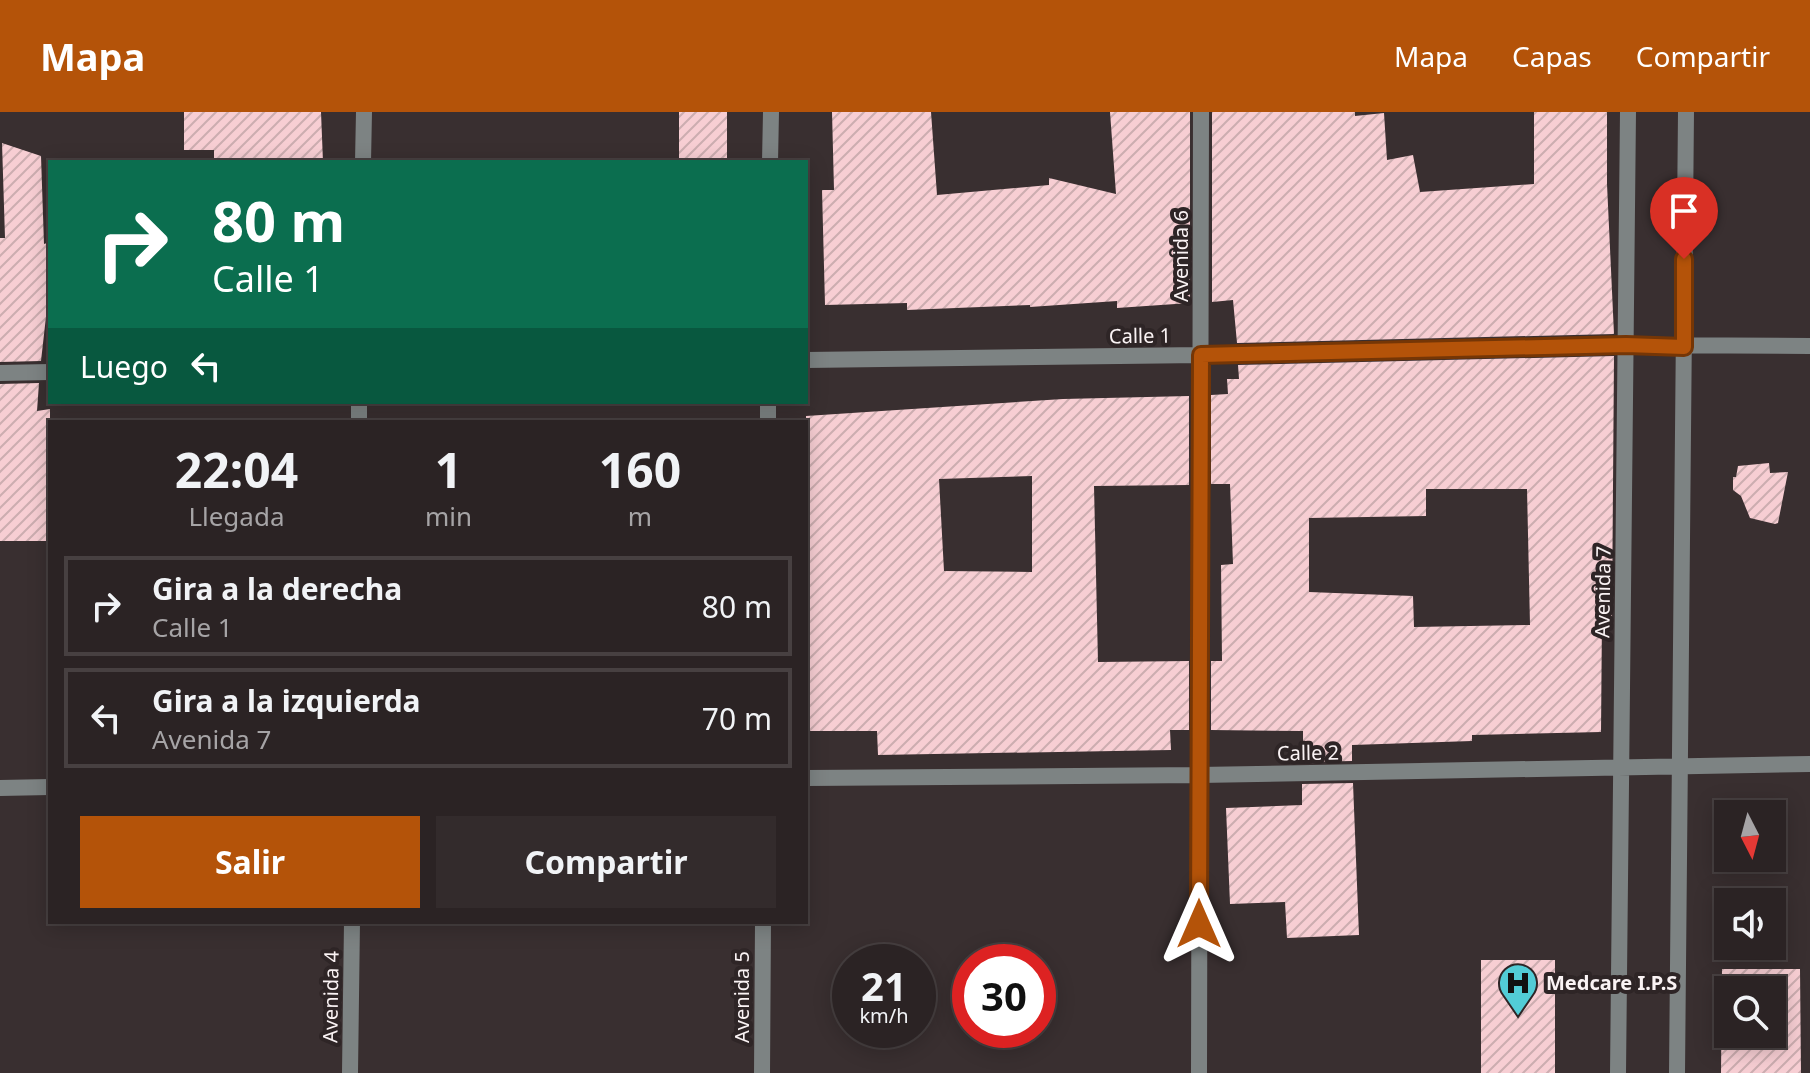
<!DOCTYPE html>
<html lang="es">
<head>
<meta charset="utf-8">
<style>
  :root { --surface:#2b2324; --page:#332b2c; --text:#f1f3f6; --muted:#a6a4a6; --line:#474041; --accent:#b45309 }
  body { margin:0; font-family:"Noto Sans",sans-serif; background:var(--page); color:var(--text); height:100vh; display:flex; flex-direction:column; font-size:30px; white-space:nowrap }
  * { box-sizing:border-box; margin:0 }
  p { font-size:26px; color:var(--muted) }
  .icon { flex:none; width:44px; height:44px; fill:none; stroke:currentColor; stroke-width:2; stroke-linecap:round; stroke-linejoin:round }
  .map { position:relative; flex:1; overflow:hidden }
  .details { position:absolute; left:48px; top:308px; width:760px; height:504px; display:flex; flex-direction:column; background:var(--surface); border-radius:0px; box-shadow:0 4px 20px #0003,0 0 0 2px var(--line) }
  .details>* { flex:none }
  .top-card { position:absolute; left:48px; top:48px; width:760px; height:244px; border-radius:0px; box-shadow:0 4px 20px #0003,0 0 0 2px var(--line); background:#0b6e4f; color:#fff; overflow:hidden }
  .needle { width:52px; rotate:174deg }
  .tools { position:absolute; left:1714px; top:688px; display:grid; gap:16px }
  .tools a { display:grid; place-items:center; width:72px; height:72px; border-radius:0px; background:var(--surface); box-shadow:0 4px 20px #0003,0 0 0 2px var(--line); font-size:40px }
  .speed { position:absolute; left:832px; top:832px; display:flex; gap:16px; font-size:40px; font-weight:700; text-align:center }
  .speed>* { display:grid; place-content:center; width:104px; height:104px; border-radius:50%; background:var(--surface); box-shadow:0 4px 20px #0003,0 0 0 2px var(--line); line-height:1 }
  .speed small { font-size:20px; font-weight:400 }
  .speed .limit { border:12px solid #d22; background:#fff; color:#111 }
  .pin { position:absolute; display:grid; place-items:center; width:68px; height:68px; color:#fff; margin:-82px -34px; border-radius:50% 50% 50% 0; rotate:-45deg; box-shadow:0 0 8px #0007 }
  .pin .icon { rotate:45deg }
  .me { position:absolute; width:88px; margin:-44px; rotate:0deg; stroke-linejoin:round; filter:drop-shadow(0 0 6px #0008) }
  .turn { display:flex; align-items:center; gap:28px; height:168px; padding:0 32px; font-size:36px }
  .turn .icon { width:104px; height:104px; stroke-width:2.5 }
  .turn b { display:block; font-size:56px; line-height:68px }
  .then { display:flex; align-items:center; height:76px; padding:0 32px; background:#0003; gap:16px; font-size:30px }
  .eta { display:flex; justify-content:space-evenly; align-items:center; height:136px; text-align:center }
  .eta b { font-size:48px; font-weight:700; line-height:56px }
  .primary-button { display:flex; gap:16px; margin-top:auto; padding:16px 32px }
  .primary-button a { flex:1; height:92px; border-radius:0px; background:var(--accent); color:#fff; font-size:32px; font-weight:700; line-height:92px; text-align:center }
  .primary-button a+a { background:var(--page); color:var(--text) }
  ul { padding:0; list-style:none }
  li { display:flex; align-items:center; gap:24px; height:100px; margin:0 16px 12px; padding:0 16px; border:4px solid var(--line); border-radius:0px }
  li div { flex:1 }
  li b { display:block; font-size:30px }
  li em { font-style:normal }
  header { display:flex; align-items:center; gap:48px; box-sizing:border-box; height:112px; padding:0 40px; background:var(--accent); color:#fff }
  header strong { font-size:38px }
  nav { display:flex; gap:44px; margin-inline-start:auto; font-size:28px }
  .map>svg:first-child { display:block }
  .building { fill:url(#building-hatch); fill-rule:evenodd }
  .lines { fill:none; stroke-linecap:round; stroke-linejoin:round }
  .street { stroke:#7d8383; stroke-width:16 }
  .route-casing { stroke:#753606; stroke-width:20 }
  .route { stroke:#b45309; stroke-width:14 }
  .labels { text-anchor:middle; stroke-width:8; stroke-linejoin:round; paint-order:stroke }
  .street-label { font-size:20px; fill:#faf3f4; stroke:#2e2526 }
  .poi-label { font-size:20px; font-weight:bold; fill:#faf3f4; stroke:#2e2526; text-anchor:start }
</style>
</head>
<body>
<header>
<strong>Mapa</strong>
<nav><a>Mapa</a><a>Capas</a><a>Compartir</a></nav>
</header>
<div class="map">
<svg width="1810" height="961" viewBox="0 0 1810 961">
  <defs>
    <pattern id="building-hatch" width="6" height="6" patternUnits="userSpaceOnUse" patternTransform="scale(2)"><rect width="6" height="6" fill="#f7ced3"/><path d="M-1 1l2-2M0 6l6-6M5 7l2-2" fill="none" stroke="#ccadb0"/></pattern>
  </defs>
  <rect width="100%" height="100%" fill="#392f30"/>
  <!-- building -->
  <path class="building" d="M 184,0 L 321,0 L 323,50 L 214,50 L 214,38 L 184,38 Z
    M 679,0 L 727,0 L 727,50 L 679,50 Z
    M 832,0 L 931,0 L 937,83 L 1049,73 L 1049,66 L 1116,82 L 1110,0 L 1190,0 L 1190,191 L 1117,196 L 1117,189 L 1030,195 L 1030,193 L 907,198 L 907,191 L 825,193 L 822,78 L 834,78 Z
    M 1212,0 L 1355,0 L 1355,4 L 1384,1 L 1387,48 L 1413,43 L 1420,80 L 1534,72 L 1534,0 L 1607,0 L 1607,72 L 1614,222 L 1237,231 L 1233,188 L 1212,190 Z
    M 2,31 L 41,44 L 44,132 L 50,130 L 50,196 L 47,196 L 41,249 L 0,250 L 0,126 L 5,126 Z
    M 1614,244 L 1612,505 L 1602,505 L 1601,620 L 1472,623 L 1472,629 L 1352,633 L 1352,649 L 1303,650 L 1303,619 L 1211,618 L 1211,549 L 1222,549 L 1221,453 L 1233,452 L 1230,372 L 1211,372 L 1211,283 L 1228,282 L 1227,267 L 1239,267 L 1238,253 ZM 1426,377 L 1527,377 L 1530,513 L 1414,515 L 1413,484 L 1309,480 L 1309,406 L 1426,404 Z
    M 39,271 L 37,299 L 50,297 L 50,429 L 0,429 L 0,272 Z
    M 1189,284 L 1189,373 L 1094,374 L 1098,550 L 1189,549 L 1189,618 L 1170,618 L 1171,638 L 878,643 L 877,619 L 806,619 L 806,304 L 1063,287 ZM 1032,364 L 1032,460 L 944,459 L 939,367 Z
    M 1769,351 L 1770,361 L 1788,360 L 1778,411 L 1775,412 L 1750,406 L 1741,384 L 1733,378 L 1733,365 L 1736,365 L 1738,354 Z
    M 1353,671 L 1359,823 L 1287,826 L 1285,790 L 1230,792 L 1226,696 L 1302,693 L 1302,672 Z
    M 1481,848 L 1555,848 L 1555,961 L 1481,961 Z
    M 1722,857 L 1800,857 L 1801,961 L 1721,961 ZM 1728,878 L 1772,878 L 1772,922 L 1728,922 Z"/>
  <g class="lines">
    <!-- street -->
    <path class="street" d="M 363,50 L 364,0
      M 770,50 L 771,0
      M 806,248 L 1201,243 L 1626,233 L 1810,234
      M 0,261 L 50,260
      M 359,310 L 359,290
      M 768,310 L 768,290
      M 806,666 L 1199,663 L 1810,652
      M 0,676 L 50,675
      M 350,961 L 352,810
      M 762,961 L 763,810
      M 1199,961 L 1201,0
      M 1618,961 L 1628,0
      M 1677,961 L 1686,0"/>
  </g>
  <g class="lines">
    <defs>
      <path id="route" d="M 1199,812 L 1201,243 L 1626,233 L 1684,235 L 1684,147"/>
    </defs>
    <!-- route casing -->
    <use href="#route" class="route-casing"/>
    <!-- route -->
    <use href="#route" class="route"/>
  </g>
  <!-- icons -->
  <defs>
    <symbol id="hospital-pin" viewBox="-11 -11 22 30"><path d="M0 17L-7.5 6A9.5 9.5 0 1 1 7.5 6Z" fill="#52ccd6" stroke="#2e2526"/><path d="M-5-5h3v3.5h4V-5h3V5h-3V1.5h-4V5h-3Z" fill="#111"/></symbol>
  </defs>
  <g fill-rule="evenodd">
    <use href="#hospital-pin" x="1496" y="849" width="44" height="60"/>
  </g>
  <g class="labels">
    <!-- street labels -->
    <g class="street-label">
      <text transform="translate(1181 144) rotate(-90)" y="7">Avenida 6</text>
      <text transform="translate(1140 224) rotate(-1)" y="7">Calle 1</text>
      <text transform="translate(1603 480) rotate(-89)" y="7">Avenida 7</text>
      <text transform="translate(1308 641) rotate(-1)" y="7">Calle 2</text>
      <text transform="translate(331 885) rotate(-89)" y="7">Avenida 4</text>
      <text transform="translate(742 885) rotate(-90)" y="7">Avenida 5</text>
    </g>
    <!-- poi labels -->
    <g class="poi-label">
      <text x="1546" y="878">Medcare I.P.S</text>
    </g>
  </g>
</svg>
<div class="tools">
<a><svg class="needle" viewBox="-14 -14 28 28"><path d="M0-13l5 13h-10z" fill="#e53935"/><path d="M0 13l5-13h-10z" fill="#a6a4a6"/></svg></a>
<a><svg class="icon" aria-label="sound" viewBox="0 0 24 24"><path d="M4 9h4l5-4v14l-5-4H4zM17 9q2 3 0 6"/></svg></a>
<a><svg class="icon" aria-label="search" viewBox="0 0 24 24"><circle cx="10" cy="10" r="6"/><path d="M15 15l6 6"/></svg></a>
</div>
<div class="speed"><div>21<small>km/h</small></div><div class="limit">30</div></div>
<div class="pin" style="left:1684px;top:147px;background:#d93025"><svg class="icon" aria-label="arrive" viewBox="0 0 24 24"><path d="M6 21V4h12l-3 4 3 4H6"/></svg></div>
<svg class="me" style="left:1199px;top:812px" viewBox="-20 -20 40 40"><path d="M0-17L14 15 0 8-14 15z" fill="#b45309" stroke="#fff" stroke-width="4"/></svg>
<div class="top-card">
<div class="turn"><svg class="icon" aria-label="right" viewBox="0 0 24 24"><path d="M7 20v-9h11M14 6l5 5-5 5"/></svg><div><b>80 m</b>Calle 1</div></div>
<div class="then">Luego<svg class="icon" aria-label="left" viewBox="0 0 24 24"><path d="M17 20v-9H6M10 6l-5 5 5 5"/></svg></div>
</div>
<section class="details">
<div class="eta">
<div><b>22:04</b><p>Llegada</p></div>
<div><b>1</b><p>min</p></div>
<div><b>160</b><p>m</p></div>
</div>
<ul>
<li><svg class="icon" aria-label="right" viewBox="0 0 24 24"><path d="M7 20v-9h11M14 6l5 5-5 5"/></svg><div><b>Gira a la derecha</b><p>Calle 1</p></div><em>80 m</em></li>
<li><svg class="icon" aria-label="left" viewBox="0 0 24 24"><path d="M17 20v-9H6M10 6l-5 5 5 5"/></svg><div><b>Gira a la izquierda</b><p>Avenida 7</p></div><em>70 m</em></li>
</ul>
<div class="primary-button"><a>Salir</a><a>Compartir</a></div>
</section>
</div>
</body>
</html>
